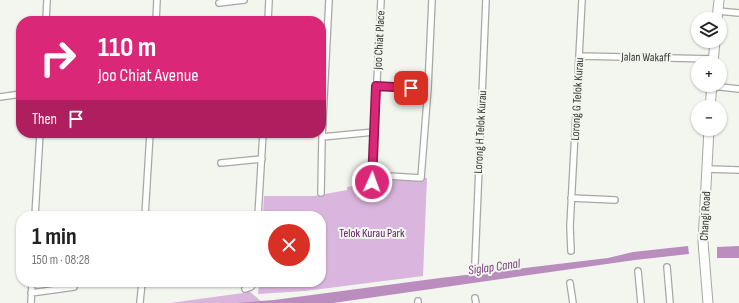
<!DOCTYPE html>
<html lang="en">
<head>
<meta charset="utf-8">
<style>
  :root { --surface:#fff; --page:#f2f2f2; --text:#222; --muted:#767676 }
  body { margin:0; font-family:"Sofia Sans Condensed",sans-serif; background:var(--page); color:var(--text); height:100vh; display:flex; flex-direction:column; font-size:15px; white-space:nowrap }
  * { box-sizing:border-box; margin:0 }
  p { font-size:13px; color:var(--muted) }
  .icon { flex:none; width:22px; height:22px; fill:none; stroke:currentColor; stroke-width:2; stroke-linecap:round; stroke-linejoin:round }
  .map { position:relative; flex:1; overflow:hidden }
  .panel { position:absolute; left:16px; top:211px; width:310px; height:76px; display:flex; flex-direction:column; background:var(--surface); border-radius:16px; box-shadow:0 1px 3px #0004 }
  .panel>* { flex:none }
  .hud { position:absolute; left:16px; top:16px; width:310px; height:122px; border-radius:16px; box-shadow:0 1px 3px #0004; background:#db2777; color:#fff; overflow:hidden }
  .buttons { position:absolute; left:691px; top:12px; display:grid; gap:8px }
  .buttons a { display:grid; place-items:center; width:36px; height:36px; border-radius:50%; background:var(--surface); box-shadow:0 1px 3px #0004; font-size:20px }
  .pin { position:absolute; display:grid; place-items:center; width:34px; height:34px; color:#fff; margin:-17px; border-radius:8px; box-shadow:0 2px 6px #0006 }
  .me { position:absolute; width:44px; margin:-22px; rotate:2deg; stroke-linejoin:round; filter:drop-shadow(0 0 3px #0008) }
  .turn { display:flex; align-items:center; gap:14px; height:84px; padding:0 16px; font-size:18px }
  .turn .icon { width:52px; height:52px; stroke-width:2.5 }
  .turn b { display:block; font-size:28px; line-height:34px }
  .then { display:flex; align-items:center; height:38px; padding:0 16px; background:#0003; gap:8px; font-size:15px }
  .round { display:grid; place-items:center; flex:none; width:42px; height:42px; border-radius:21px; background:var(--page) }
  .head { display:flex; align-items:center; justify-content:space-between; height:68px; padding:0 16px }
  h1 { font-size:24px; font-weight:700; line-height:30px }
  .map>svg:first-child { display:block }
  .green { fill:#dab5dd }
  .water { fill:#ba8dbe }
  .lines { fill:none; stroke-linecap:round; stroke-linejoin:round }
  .minor-casing { stroke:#a6a8a2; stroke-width:8 }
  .primary-casing { stroke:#a6a8a2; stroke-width:11 }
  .minor { stroke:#fff; stroke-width:5.5 }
  .primary { stroke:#fff; stroke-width:9 }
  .route-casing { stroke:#8e194d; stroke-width:10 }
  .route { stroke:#db2777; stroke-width:7 }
  .labels { text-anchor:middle; stroke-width:4; stroke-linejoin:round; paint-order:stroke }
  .street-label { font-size:12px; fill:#353634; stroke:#f3f5ef }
  .park-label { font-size:12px; fill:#5e2664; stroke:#f3f5ef }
  .water-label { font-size:13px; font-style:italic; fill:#763d7c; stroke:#f3f5ef }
</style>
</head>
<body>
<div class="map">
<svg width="739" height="303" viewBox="0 0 739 303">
  <rect width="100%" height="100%" fill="#f3f5ef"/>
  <!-- green -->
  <path class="green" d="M 366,178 L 369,179 L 369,181 L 376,178 L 427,178 L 423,276 L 305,291 L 258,294 L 259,282 L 321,282 L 321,216 L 263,216 L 264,196 L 314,196 L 347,190 L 347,187 L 365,183 Z
    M 243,290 L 248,290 L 263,303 L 170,303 L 243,293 Z"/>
  <!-- water -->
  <path class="water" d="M 688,246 L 689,254 L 635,260 L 333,303 L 236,303 L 274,300 L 440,278 L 608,258 L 633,252 Z
    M 739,246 L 739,258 L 717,258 L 717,247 Z"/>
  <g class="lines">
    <defs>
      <path id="minor" d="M 219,3 L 244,0
        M 718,11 L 739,13
        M 46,21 L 47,0
        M 156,21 L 157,0
        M 268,21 L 269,0
        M 579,56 L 714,59
        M 376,86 L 428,88
        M 712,86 L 739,89
        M 0,97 L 21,94
        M 322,137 L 374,132
        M 221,163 L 262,159
        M 707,169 L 739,170
        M 372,175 L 421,178 L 428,88 L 432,0
        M 372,182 L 381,0
        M 321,193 L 322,137 L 329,0
        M 571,198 L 615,200
        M 35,216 L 40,133
        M 145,216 L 150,133
        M 258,216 L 263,133
        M 571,251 L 570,226 L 582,0
        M 475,263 L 486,0
        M 667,267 L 670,303
        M 638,271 L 641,303
        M 570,283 L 573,303
        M 245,289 L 251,287 L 254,282
        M 31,293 L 74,287
        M 475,298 L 476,303
        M 418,301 L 418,303
        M 140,302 L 142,282
        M 31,303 L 32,282"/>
      <path id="primary" d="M 717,19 L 719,0
        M 713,63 L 715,41
        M 710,107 L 712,85
        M 708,303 L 703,242 L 709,129"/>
    </defs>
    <!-- minor casing -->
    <use href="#minor" class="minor-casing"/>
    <!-- primary casing -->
    <use href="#primary" class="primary-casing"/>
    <!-- minor -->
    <use href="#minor" class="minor"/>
    <!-- primary -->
    <use href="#primary" class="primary"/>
  </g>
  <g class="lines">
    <defs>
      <path id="route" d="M 372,182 L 376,86 L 411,88"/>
    </defs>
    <!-- route casing -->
    <use href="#route" class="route-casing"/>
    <!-- route -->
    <use href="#route" class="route"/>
  </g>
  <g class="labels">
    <!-- street labels -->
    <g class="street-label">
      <text transform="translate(379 40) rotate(-87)" y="4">Joo Chiat Place</text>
      <text transform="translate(646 57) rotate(1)" y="4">Jalan Wakaff</text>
      <text transform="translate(577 99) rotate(-87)" y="4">Lorong G Telok Kurau</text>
      <text transform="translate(480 132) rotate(-87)" y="4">Lorong H Telok Kurau</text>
      <text transform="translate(705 216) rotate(-87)" y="4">Changi Road</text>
    </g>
    <!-- park labels -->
    <g class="park-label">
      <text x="372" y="237">Telok Kurau Park</text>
    </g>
    <!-- water labels -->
    <g class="water-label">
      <text transform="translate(494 266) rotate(-8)" y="5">Siglap Canal</text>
    </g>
  </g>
</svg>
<div class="buttons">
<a><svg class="icon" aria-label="layers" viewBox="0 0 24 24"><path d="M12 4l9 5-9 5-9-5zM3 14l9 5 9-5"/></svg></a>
<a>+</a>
<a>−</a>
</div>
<div class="pin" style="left:411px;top:88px;background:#d93025"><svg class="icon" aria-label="arrive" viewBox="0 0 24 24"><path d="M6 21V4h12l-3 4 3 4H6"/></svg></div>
<svg class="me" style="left:372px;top:182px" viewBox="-20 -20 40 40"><circle r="17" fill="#db2777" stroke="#fff" stroke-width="3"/><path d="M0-11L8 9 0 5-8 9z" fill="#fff"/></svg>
<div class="hud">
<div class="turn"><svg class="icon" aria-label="right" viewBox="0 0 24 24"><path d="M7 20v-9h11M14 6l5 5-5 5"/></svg><div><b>110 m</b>Joo Chiat Avenue</div></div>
<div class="then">Then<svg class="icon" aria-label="arrive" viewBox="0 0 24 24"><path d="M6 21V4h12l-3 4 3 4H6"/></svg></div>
</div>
<section class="panel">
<div class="head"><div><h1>1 min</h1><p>150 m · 08:28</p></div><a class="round" style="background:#d93025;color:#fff"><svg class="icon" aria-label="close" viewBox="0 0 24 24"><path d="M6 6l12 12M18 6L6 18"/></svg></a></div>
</section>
</div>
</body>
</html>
